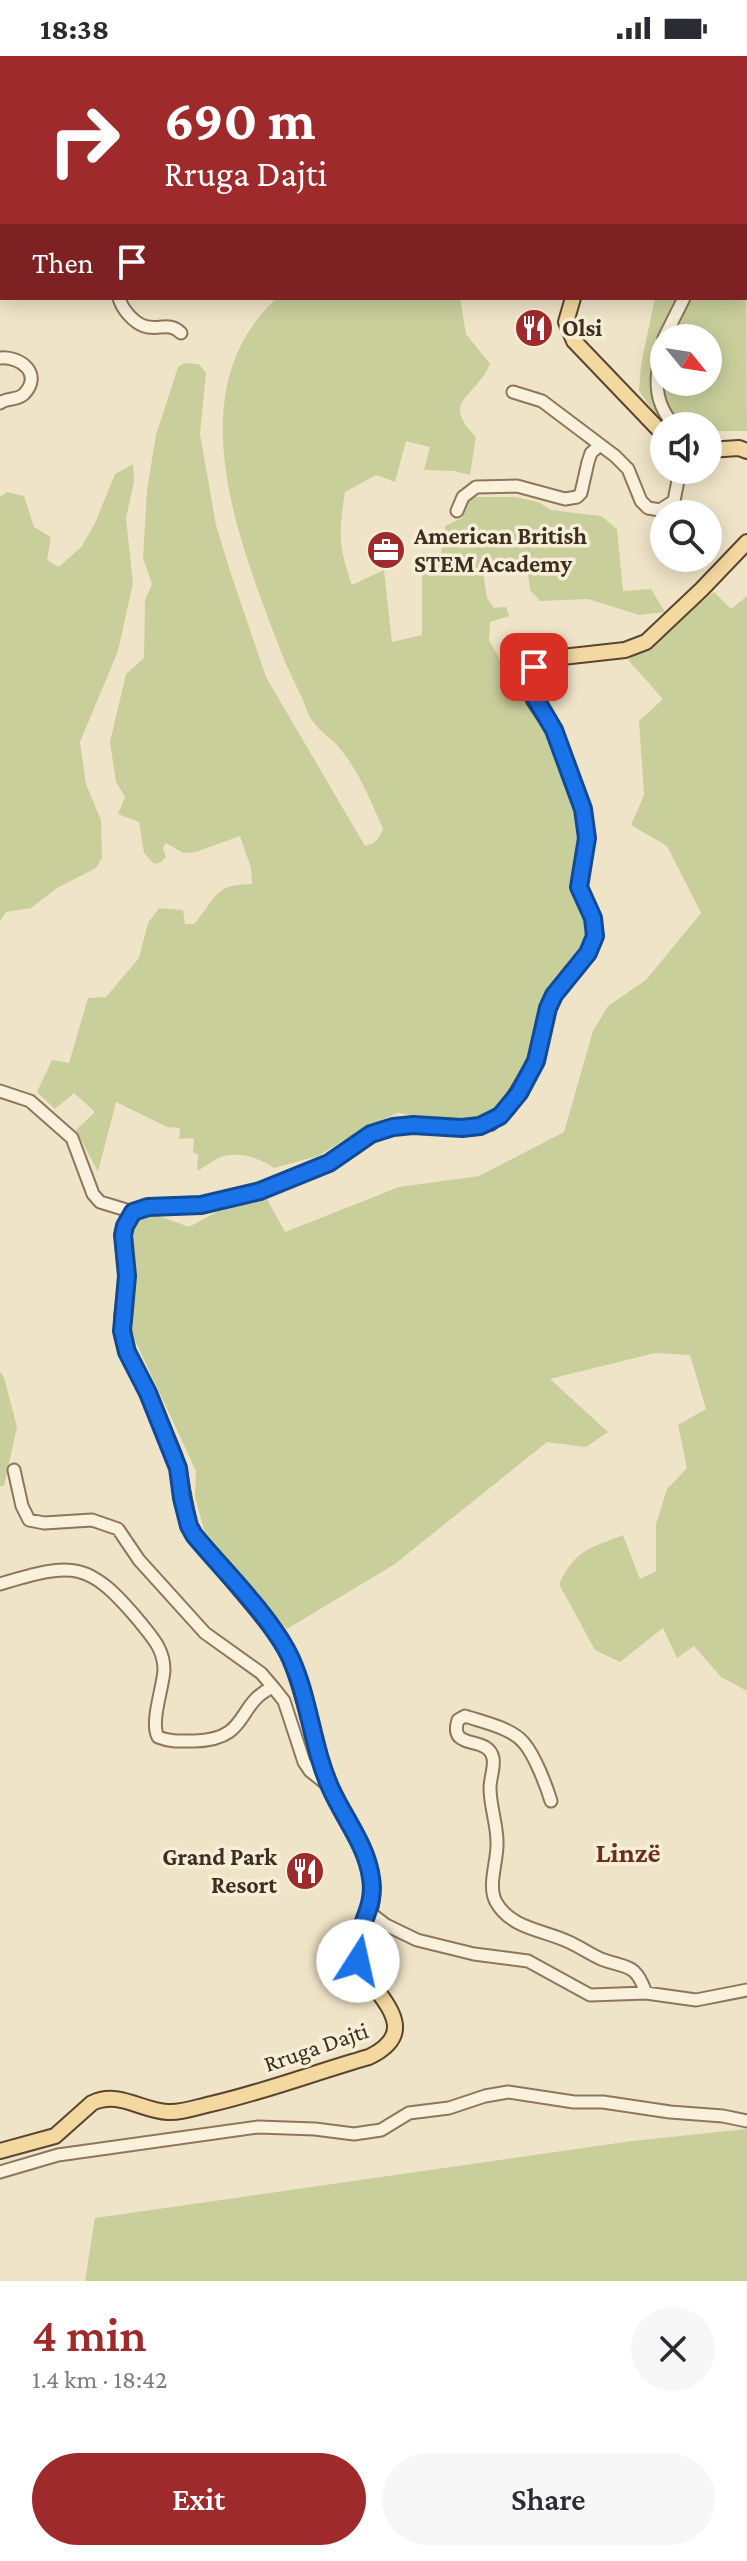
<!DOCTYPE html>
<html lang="en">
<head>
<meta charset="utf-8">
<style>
  :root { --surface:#fff; --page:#f7f7f7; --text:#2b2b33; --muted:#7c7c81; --accent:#9e2a2b }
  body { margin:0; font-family:"Crimson Pro",serif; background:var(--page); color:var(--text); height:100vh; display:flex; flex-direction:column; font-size:30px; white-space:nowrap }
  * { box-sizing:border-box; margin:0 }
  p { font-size:26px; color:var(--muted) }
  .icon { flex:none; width:44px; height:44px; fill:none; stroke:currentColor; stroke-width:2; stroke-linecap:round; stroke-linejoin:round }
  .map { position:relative; height:2225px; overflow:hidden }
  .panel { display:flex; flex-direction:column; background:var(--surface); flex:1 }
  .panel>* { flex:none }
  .top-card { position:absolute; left:0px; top:0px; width:748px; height:244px; box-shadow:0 4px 20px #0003; background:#9e2a2b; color:#fff; overflow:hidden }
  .needle { width:52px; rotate:120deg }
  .fabs { position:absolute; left:650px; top:268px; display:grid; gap:16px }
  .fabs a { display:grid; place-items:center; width:72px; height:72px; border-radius:50%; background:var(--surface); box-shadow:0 4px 20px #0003; font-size:40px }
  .pin { position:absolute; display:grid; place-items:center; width:68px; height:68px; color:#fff; margin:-34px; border-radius:16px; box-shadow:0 4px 12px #0006 }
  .me { position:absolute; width:88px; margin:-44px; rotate:10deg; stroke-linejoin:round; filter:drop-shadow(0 0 6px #0008) }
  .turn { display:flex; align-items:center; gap:28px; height:168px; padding:0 32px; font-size:36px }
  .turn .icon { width:104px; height:104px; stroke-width:2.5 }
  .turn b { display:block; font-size:56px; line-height:68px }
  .then { display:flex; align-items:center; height:76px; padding:0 32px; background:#0003; gap:16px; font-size:30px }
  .round { display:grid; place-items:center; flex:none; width:84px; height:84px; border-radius:42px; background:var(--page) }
  .headline { display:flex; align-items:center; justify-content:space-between; height:136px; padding:0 32px }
  h1 { font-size:48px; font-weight:600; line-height:60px; color:var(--accent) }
  .button { display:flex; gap:16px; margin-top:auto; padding:16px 32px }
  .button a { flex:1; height:92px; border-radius:48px; background:var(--accent); color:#fff; font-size:32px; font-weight:600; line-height:92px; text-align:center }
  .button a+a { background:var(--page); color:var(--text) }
  .status { display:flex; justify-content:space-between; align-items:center; height:56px; padding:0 40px; background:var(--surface); direction:ltr }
  .status svg { height:22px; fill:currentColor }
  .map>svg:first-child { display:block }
  .green { fill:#c9cf9b; fill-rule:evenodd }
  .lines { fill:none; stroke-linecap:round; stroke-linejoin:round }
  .minor-casing { stroke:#8d765c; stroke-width:15 }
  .major-casing { stroke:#5b4430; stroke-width:18 }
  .minor { stroke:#faf1dc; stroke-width:11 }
  .major { stroke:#f3d9a0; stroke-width:14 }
  .route-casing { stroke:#114b97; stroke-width:20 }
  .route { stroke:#1a73e8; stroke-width:14 }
  .labels { text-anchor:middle; stroke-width:7; stroke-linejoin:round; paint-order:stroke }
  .poi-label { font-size:24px; font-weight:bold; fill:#3d2e20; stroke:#f7eed8; text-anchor:start }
  .street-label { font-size:24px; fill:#3d2e20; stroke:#f7eed8 }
  .quarter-label { font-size:28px; font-weight:bold; fill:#6b2e1e; stroke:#f7eed8 }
</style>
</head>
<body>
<div class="status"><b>18:38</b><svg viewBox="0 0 49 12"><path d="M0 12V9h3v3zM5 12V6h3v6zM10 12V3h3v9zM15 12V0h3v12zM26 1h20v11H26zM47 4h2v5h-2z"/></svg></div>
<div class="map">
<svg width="747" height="2225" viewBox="0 0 747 2225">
  <rect width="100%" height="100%" fill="#f0e4c8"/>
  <!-- green -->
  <path class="green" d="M 746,204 L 747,375 L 708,375 L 708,370 L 680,370 L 657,361 L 639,335 L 641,309 L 655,242 L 746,242 ZM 664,282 L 708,282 L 708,326 L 664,326 Z
    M 277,242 L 460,242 L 466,278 L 490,308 C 476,342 439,344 476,381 L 470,419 L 455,415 L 424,414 L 430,391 L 406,385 L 395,426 L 376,419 L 345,436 C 339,475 338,490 352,529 L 384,514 L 392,586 L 422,579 L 422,502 L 441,498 L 445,470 L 462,462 L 464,448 L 474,441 L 515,441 L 538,446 L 551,454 L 601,460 L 617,473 L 623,535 L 651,533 L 665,556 L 639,559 L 588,543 L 540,545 L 530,534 L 528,518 L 522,503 L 483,515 L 487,542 L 494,552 L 506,551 L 509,560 L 490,566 L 489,584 L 500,604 L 518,596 L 527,607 L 523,636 L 562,703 L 571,729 L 579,770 L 573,815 L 574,841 L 587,873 L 583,894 L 547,945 L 522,1019 L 505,1045 L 492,1059 L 481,1065 L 460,1067 L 398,1057 L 369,1069 L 318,1100 L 274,1112 C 260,1102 239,1095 221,1101 C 213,1104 205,1111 197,1115 L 198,1099 L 193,1096 L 194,1082 L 179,1083 L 180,1072 L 167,1071 L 116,1046 L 98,1116 L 76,1074 L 95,1056 L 74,1037 L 55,1053 L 37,1036 L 52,1004 L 69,1007 L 88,942 L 106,941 L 139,902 L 148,867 L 159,852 L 183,854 L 185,868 L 194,868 C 217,842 213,828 252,828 L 251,812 L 240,780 L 196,796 L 183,797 L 166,787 L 163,792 L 166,801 L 161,806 L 154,808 L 144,797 L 139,766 L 118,758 L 125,741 L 116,726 L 110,686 L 126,618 L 144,602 L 145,544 L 152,528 L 143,502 L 147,434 L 156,379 L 178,311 L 184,307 L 199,308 L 206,317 L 200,378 L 216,469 L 230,515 L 266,621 L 365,790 C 375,788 379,783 383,773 C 370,744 358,712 336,688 C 329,681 320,675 314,667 C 308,660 305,648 301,640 C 289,616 279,592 270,567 C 232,466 183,328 277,242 Z
    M 133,408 L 134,426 L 126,462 L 133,527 L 118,595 L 80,686 L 86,728 L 101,764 L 102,802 L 96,812 L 57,832 L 31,852 L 6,856 L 0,865 L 0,441 L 7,436 L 24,440 L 34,471 L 51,481 L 47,504 L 59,511 L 82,490 L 95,467 L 115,418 Z
    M 714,536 L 731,553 L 747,540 L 747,1635 L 721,1621 L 694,1590 L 677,1602 L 663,1572 L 620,1606 L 595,1594 L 559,1528 C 577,1492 589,1493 623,1479 L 640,1523 L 656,1515 L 656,1468 L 667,1433 L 687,1412 L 678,1369 L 706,1353 L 690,1299 L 655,1297 L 550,1323 L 608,1376 L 586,1391 L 547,1386 L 395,1508 L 287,1573 L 204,1474 L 195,1441 L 196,1415 L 133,1280 L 131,1193 L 134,1165 L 142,1158 L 159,1160 L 189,1171 L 217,1156 L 267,1143 L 285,1176 L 399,1131 L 479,1120 L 564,1076 L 593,975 L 608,950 L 646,924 L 701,857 L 667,790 L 631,769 L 644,739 L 639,665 L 663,643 L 628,604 Z
    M 0,1316 L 4,1321 L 17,1371 L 4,1430 L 0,1430 Z
    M 747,2073 L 747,2225 L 85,2225 L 95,2162 L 632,2085 Z"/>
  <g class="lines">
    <defs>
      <path id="minor" d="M 606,0 L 606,2
        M 0,161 L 2,162
        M 746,166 L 747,165
        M 119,242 C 122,253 133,266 144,270 C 158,275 169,265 181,277
        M 664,282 L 684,242
        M 664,283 C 656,316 650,344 675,370
        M 0,302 C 21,300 43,318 24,338 C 17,345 8,341 0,347
        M 513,336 L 542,345 L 615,400 L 628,413 L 641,445 L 648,452 L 660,454 L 674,445 L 680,414
        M 457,455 L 463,441 L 476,431 L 517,430 L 565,443 L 577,441 L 581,437 L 588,406 L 591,397 L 600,389
        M 0,1035 L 30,1045 L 72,1082 L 93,1138 L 100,1146 L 133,1156
        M 14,1414 L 22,1450 L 29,1464 L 44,1467 L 92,1464 L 118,1473 L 139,1504 L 205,1577 L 261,1617 L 273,1631
        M 0,1528 C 74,1506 88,1504 140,1566 C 152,1581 164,1593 164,1614 C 163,1632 150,1666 158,1681 C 170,1686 182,1685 195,1685 C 251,1683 235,1648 273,1631 L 284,1645 L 304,1706 L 310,1715 L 329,1730
        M 551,1745 C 546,1729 535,1700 524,1687 C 512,1672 483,1666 465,1660 L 458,1664 C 448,1696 488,1678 493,1702 C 495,1711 490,1722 490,1732 C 490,1750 497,1768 497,1786 C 498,1805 487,1829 496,1846 C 511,1873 544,1874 569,1886 C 580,1891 590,1898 601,1903 C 627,1913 635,1906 646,1937
        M 369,1856 L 386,1869 L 417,1884 L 474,1898 L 528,1905 L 590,1939 L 646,1937 L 696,1944 L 747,1934
        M 0,2116 L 58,2099 L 258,2071 L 315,2073 L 354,2078 L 381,2074 L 409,2057 L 449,2052 L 485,2040 L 508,2036 L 574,2046 L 603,2046 L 670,2056 L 723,2060 L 747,2065"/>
      <path id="major" d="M 521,0 L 522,2
        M 573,242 L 566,266 L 574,285 L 664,379
        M 708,394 L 739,392 L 747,395
        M 0,2095 L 55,2080 L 92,2047 C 119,2034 141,2055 168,2056 C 182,2057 197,2051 211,2048 C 264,2036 316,2016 369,2001 C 429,1972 368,1936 358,1902 C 353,1885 365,1871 369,1856 C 373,1844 373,1831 371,1820 C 365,1788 342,1761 330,1732 C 312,1689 307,1640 288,1598 C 280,1580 265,1564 253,1549 C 233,1525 214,1502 194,1479 L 189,1470 L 178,1412 L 174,1399 L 148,1337 L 125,1290 L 122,1263 L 127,1220 L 123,1179 L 125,1170 L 133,1156 L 148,1151 L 201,1149 L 260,1135 L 329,1107 L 371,1078 L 393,1071 L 413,1069 L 462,1072 L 480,1070 L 490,1067 L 508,1052 L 536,1005 L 548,952 L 554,939 L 588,897 L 595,880 L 593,862 L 579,831 L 587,782 L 583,753 L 554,674 L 534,644 L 528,630 L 530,617 L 538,606 L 544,603 L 625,594 L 646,586 L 702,533 L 747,486"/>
    </defs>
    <!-- minor casing -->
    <use href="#minor" class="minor-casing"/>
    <!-- major casing -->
    <use href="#major" class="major-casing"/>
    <!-- minor -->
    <use href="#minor" class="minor"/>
    <!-- major -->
    <use href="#major" class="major"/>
  </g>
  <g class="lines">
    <defs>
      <path id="route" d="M 358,1905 C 351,1876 377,1855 371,1822 C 367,1790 344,1762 331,1733 C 311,1690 309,1635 286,1593 C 264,1554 223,1514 194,1479 L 189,1470 L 182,1442 L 178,1412 L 148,1337 L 127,1296 L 122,1275 L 127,1220 L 123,1179 L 125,1170 L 133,1156 L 148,1151 L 201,1149 L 260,1135 L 329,1107 L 371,1078 L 393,1071 L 413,1069 L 462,1072 L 480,1070 L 500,1060 L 519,1037 L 536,1005 L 548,952 L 554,939 L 588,897 L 595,880 L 593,862 L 579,831 L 587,782 L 583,753 L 554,674 L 528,630 L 528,623 L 534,611"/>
    </defs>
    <!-- route casing -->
    <use href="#route" class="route-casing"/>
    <!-- route -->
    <use href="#route" class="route"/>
  </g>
  <!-- icons -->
  <defs>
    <symbol id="restaurant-disc" viewBox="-11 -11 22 22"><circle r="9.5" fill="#9e2a2b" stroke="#f7eed8"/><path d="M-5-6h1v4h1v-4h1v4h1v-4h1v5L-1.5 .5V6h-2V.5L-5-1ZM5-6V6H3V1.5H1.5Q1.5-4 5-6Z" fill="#fff"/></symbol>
    <symbol id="office-disc" viewBox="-11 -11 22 22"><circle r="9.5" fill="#9e2a2b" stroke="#f7eed8"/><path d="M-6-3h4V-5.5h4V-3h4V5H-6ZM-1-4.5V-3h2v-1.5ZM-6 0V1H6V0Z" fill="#fff"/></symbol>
  </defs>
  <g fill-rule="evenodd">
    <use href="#restaurant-disc" x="512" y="250" width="44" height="44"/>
    <use href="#office-disc" x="364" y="472" width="44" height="44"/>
    <use href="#restaurant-disc" x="283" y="1793" width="44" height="44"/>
  </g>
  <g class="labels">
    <!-- poi labels -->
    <g class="poi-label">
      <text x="562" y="280">Olsi</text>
      <text x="414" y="488">American British<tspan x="414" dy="28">STEM Academy</tspan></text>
      <text x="277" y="1809" text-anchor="end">Grand Park<tspan x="277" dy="28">Resort</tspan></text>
    </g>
    <!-- street labels -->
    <g class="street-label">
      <text transform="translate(316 1991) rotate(-19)" y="8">Rruga Dajti</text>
    </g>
    <!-- quarter labels -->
    <g class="quarter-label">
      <text x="628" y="1806">Linzë</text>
    </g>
  </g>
</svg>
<div class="fabs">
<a><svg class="needle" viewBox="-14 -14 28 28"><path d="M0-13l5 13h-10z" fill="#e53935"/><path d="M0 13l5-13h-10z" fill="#7c7c81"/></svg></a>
<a><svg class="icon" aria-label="sound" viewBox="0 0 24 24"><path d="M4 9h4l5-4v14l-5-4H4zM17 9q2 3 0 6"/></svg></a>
<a><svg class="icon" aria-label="search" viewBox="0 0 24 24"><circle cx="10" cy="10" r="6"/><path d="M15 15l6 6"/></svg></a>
</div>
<div class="pin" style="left:534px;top:611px;background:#d93025"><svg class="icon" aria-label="arrive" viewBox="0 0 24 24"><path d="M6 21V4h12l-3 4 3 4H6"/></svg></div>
<svg class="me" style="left:358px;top:1905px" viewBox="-20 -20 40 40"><circle r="19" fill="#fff"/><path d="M0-13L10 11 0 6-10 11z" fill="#1a73e8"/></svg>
<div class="top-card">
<div class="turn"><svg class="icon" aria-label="right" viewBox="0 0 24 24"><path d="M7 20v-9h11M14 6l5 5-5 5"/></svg><div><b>690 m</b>Rruga Dajti</div></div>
<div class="then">Then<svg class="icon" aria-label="arrive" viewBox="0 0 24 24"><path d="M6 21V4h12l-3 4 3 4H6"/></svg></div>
</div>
</div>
<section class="panel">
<div class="headline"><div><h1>4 min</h1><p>1.4 km · 18:42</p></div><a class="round"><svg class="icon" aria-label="close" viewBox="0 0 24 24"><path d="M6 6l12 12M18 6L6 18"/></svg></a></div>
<div class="button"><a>Exit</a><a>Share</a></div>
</section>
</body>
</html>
